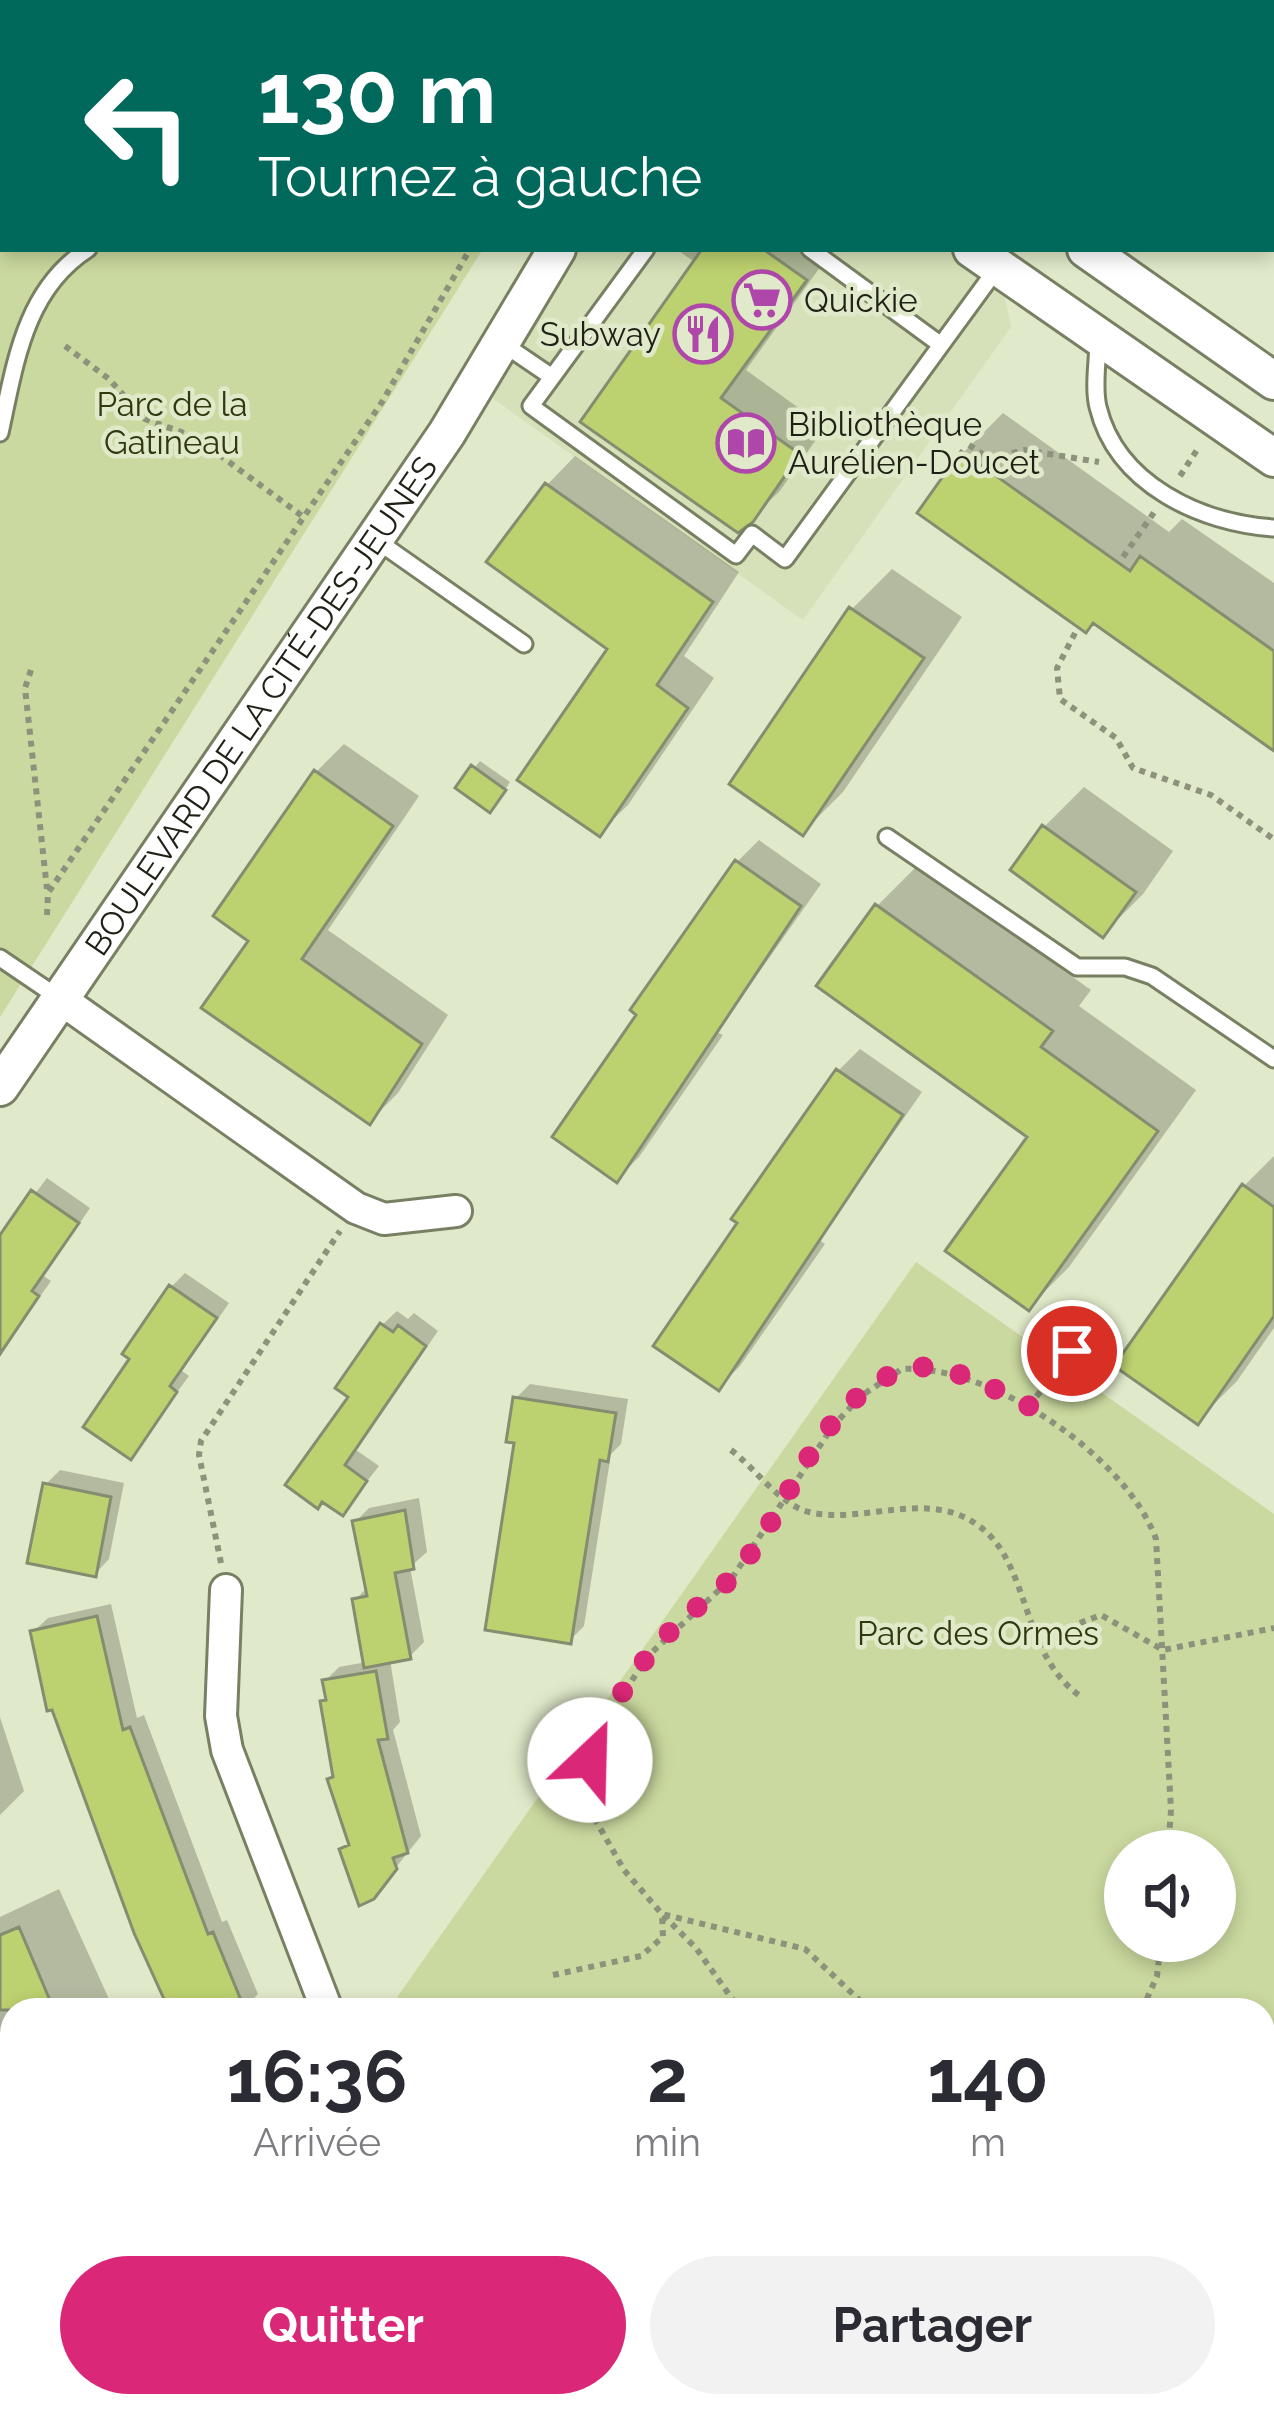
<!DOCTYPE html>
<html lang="fr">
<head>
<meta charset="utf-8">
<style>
  :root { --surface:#fff; --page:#f2f2f3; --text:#2b2b33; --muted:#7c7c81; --accent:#db2777 }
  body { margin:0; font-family:Raleway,sans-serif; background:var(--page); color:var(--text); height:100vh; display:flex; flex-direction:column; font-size:45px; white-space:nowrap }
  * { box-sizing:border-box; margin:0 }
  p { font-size:39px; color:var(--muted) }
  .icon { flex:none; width:66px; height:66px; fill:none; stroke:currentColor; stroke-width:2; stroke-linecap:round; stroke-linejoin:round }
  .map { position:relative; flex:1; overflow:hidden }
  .sheet { position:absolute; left:0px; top:1998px; width:1275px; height:420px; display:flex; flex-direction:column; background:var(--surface); border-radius:36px 36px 0 0; box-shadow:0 6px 18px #0003 }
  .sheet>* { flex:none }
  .guide { position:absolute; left:0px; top:0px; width:1275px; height:252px; box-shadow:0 6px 18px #0003; background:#00695c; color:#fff; overflow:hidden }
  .controls { position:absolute; left:1104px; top:1830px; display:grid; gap:24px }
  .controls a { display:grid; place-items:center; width:132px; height:132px; border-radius:50%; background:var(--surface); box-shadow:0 6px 18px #0003; font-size:60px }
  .pin { position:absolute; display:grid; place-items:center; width:102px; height:102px; color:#fff; margin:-51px; border:6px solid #fff; border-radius:50%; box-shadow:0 3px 12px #0007 }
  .me { position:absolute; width:132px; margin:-66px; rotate:24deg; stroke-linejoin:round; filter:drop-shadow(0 0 9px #0008) }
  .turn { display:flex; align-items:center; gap:42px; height:252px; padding:0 60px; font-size:54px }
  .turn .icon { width:156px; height:156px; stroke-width:2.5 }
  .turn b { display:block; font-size:84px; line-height:102px }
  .eta { display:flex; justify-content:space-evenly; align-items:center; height:204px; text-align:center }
  .eta b { font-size:72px; font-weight:700; line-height:84px }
  .primary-button { display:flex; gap:24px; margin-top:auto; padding:24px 60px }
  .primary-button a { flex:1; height:138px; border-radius:72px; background:var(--accent); color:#fff; font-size:48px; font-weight:700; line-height:138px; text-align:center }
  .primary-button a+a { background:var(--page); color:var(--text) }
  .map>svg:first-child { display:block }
  .built { fill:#d6e1b9 }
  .green { fill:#cad99f; fill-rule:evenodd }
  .shadow { fill:#0003 }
  .building { fill:#bcd16f; stroke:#858d70; stroke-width:3 }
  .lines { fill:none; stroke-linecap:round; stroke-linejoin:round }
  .service-casing { stroke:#788063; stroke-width:21 }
  .minor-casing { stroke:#788063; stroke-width:36 }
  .tertiary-casing { stroke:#788063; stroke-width:42 }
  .path { stroke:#8c927b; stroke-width:6; stroke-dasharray:6 6; stroke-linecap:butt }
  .service { stroke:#fff; stroke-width:15 }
  .minor { stroke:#fff; stroke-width:30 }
  .tertiary { stroke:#fff; stroke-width:36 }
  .route { stroke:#db2777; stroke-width:21; stroke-dasharray:0 37.8 }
  .labels { text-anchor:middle; stroke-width:9; stroke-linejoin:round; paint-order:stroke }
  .poi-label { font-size:33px; fill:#1e2115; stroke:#e0e9c9; text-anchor:start }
  .park-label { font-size:33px; fill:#30380e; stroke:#e0e9c9 }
  .street-label { font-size:33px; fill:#1e2115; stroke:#e0e9c9 }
</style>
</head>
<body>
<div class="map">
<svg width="1274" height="2418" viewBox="0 0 1274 2418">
  <rect width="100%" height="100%" fill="#e0e9c9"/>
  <!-- built -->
  <path class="built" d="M 557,249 L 972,249 L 998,267 L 1011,327 L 803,620 L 477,387 Z
    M 0,2266 L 12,2297 L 12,2406 L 54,2406 L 59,2418 L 0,2418 Z"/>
  <!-- green -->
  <path class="green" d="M 0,0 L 522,0 L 3,3 L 3,249 L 483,249 L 0,1017 Z
    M 916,1262 L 1274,1514 L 1274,2079 L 1263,2083 L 1263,2010 L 388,2010 ZM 1125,1851 L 1215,1851 L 1215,1941 L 1125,1941 Z"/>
  <!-- shadow -->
  <path class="shadow" d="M 0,0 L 130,0 L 3,3 L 3,80 Z
    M 886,0 L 1034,0 L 1039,3 L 891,3 Z
    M 1243,0 L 1274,0 L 1274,22 L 1272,3 Z
    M 1272,160 L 1274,161 L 1272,232 Z
    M 676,249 L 831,252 L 746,370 L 825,427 L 779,492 L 738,529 L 696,263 Z
    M 1003,413 L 1169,532 L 1182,519 L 1274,583 L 1274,747 L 963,453 Z
    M 575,456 L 739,572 L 684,656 L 714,678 L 628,805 L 599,833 L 611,648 L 547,485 Z
    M 892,569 L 962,617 L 843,792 L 803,832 L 852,609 Z
    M 344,744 L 419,796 L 328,930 L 448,1015 L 398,1093 L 370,1121 L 253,940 L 316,772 Z
    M 480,761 L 510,782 L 496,803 L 459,787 Z
    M 1084,787 L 1173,851 L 1143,894 L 1103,934 L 1044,827 Z
    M 759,840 L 821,884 L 717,1032 L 723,1035 L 639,1157 L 617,1179 L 737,862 Z
    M 917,866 L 1091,990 L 1079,1006 L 1196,1090 L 1069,1267 L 1029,1307 L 1031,1136 L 877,906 Z
    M 860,1049 L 922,1092 L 819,1240 L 825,1244 L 740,1366 L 718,1388 L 838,1071 Z
    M 1274,1156 L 1274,1328 L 1237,1381 L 1197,1421 L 1244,1186 Z
    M 47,1178 L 90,1208 L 44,1276 L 51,1281 L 0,1353 L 0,1240 Z
    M 185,1273 L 229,1303 L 182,1371 L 189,1376 L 130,1456 L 134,1358 L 171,1287 Z
    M 397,1311 L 408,1319 L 414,1313 L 438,1331 L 356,1450 L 379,1466 L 342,1513 L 323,1499 L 352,1396 L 382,1325 Z
    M 530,1384 L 628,1399 L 621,1444 L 611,1454 L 584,1626 L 570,1640 L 518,1441 L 516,1398 Z
    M 60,1470 L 124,1483 L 109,1559 L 95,1574 L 46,1484 Z
    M 419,1498 L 427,1552 L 410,1567 L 424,1642 L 410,1656 L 390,1660 L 400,1722 L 393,1730 L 421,1836 L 373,1896 L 343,1849 L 351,1841 L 336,1775 L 325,1681 L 339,1667 L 367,1662 L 355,1600 L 368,1587 L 355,1522 L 369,1508 Z
    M 111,1604 L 137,1718 L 144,1715 L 222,1922 L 227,1920 L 258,1994 L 253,1999 L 257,2010 L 171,2010 L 33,1632 L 48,1618 Z
    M 0,1717 L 24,1791 L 0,1815 Z
    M 59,1889 L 114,2010 L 12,2010 L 12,2058 L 0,2031 L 0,1917 Z
    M 1274,2161 L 1274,2233 L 1263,2237 L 1263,2164 Z
    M 1274,2334 L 1274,2407 L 1235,2418 L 976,2418 L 1014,2406 L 1263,2406 L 1263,2337 Z
    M 319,2406 L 407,2406 L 411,2418 L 323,2418 Z
    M 579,2406 L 667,2406 L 627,2418 L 582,2418 Z"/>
  <!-- building -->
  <path class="building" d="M 702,249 L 763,249 L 807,280 L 721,398 L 800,454 L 753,522 L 738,533 L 580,422 Z
    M 961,451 L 1130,571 L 1140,556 L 1274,651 L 1274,751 L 1093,623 L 1086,633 L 917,513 Z
    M 545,483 L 713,602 L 657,685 L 688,708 L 600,837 L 517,780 L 607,649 L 486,562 Z
    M 849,607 L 924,658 L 803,836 L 729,784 Z
    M 471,765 L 506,790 L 490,813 L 455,788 Z
    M 314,770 L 393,826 L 302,959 L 422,1044 L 370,1125 L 201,1008 L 248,941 L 213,916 Z
    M 1042,825 L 1136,892 L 1103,938 L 1010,870 Z
    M 735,860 L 801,906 L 617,1183 L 552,1137 L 636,1015 L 630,1010 Z
    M 875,904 L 1053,1031 L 1041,1047 L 1158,1131 L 1029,1311 L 945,1251 L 1027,1137 L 816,986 Z
    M 836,1069 L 903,1115 L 719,1391 L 653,1346 L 737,1223 L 731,1219 Z
    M 1242,1184 L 1274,1207 L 1274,1316 L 1198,1425 L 1114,1366 Z
    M 31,1190 L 79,1223 L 32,1291 L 39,1296 L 0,1354 L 0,1235 Z
    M 169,1285 L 217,1318 L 170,1386 L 177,1392 L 131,1460 L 83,1427 L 129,1359 L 122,1354 Z
    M 380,1323 L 393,1332 L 398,1325 L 426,1346 L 345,1465 L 367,1481 L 343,1516 L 322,1502 L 318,1509 L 285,1485 L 348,1397 L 335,1388 Z
    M 513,1397 L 616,1413 L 608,1462 L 600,1460 L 571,1644 L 485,1630 L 514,1443 L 506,1442 Z
    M 43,1483 L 111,1497 L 96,1577 L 27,1563 Z
    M 405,1510 L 414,1569 L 395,1573 L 411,1659 L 364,1668 L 352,1599 L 367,1596 L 352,1521 Z
    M 97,1616 L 123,1730 L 130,1727 L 208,1934 L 213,1932 L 245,2010 L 169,2010 L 134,1933 L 52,1710 L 47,1711 L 30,1631 Z
    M 376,1671 L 388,1739 L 378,1740 L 408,1853 L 393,1858 L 397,1869 L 374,1899 L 359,1906 L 339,1849 L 349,1845 L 327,1779 L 333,1777 L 320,1701 L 326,1700 L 322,1680 Z
    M 19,1927 L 54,2010 L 0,2010 L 0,1935 Z"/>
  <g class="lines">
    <defs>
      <path id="service" d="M 341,0 L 343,3
        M 365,3 L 366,0
        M 385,3 L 390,0
        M 646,249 L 531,406 L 736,555 L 752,534 L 785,559 L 941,345 L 810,249
        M 1098,340 C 1098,360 1093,387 1098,407 C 1117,485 1201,523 1274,528
        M 502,343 L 552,377
        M 941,345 L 998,267
        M 0,433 C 15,365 24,290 88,249
        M 376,540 L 524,644
        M 887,837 L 1077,967 L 1125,967 L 1152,976 L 1274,1059
        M 0,958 L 59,998"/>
      <path id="minor" d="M 59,998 L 356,1208 L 384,1219 L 456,1211
        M 226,1590 L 221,1716 L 227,1750 L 327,2010
        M 1263,2083 L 1274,2079
        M 478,2406 L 482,2418"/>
      <g id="tertiary">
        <path d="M 585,0 L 592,3"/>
        <path d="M 732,0 L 736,3"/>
        <path d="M 972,249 L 1274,458"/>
        <path d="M 1086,249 L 1274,381"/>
        <path id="s1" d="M 0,1087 L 447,433 L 557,249"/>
        <path d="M 0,2266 L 12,2297"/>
        <path d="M 54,2406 L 59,2418"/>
      </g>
    </defs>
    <!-- service casing -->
    <use href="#service" class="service-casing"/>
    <!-- minor casing -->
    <use href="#minor" class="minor-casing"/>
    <!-- tertiary casing -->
    <use href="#tertiary" class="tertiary-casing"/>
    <!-- path -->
    <path class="path" d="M 223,3 L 226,0
      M 509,3 L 509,0
      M 0,127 L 3,128
      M 0,144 L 3,141
      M 65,346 L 109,379 L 145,419 L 195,437 L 305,518
      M 969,445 L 990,459 L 1024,450 L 1099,462
      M 1180,476 L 1199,447
      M 1123,557 L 1155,511
      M 1075,633 L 1057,668 L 1060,699 L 1116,738 L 1133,768 L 1211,795 L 1272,838
      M 31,670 L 25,688 L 47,889
      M 47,915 L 48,893 L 382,402 L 470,249
      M 1029,1406 L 1072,1351
      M 731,1450 C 754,1467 780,1505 809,1512 C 864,1525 928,1488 979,1526 C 1031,1564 1020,1653 1080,1696
      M 221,1563 L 199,1455 L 201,1441 L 340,1231
      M 1035,1640 L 1101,1615 L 1163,1650 L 1274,1628
      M 549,1785 L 593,1820
      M 553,1975 L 641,1956 L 663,1937 L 662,1914 L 696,1948 L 740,2010
      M 870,2010 L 805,1949 L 662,1914 L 624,1870 L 591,1812 L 590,1760 L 603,1723 L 649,1655 L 732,1578 L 833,1426 L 861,1396 L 902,1369 C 990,1364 1126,1456 1156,1539 L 1171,1810 L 1168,1851
      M 1142,2010 L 1157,1976 L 1161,1941
      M 0,2389 L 17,2418"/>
    <!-- service -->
    <use href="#service" class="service"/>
    <!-- minor -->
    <use href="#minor" class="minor"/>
    <!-- tertiary -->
    <use href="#tertiary" class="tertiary"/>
  </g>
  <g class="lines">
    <!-- route -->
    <path class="route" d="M 590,1760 C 608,1709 639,1660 679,1623 C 696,1606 718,1593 734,1575 C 790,1511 814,1406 899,1371 C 938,1355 995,1390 1029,1406 L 1072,1351"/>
  </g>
  <!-- icons -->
  <defs>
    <symbol id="supermarket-ring" viewBox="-11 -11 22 22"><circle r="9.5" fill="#e0e9c9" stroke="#af47aa" stroke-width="1.5"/><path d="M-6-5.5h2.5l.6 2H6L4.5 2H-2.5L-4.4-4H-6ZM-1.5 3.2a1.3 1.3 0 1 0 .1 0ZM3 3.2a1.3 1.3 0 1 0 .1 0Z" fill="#af47aa"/></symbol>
    <symbol id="restaurant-ring" viewBox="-11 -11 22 22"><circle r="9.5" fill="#e0e9c9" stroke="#af47aa" stroke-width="1.5"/><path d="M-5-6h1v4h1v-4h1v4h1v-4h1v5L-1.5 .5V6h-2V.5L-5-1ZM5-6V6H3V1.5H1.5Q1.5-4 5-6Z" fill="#af47aa"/></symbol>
    <symbol id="library-ring" viewBox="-11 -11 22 22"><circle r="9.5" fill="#e0e9c9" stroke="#af47aa" stroke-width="1.5"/><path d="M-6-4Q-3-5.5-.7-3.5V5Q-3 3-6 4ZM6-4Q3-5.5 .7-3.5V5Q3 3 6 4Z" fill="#af47aa"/></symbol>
  </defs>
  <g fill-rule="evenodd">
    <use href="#supermarket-ring" x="729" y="267" width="66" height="66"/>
    <use href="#restaurant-ring" x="670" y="301" width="66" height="66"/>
    <use href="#library-ring" x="713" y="410" width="66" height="66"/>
  </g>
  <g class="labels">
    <!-- poi labels -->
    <g class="poi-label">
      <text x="804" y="312">Quickie</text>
      <text x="661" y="346" text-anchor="end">Subway</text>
      <text x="788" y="436">Bibliothèque<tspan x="788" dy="38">Aurélien-Doucet</tspan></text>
    </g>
    <!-- park labels -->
    <g class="park-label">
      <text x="172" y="416">Parc de la<tspan x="172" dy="38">Gatineau</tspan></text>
      <text x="978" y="1645">Parc des Ormes</text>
    </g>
    <!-- street labels -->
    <g class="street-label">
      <text dy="12" stroke="none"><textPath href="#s1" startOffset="462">BOULEVARD DE LA CITÉ-DES-JEUNES</textPath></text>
    </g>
  </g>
</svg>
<div class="controls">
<a><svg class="icon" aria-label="sound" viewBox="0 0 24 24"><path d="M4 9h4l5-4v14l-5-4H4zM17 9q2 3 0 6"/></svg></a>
</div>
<div class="pin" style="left:1072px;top:1351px;background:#d93025"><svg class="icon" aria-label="arrive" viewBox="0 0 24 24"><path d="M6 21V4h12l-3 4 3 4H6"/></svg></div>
<svg class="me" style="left:590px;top:1760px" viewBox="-20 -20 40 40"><circle r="19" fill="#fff"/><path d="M0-13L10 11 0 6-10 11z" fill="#db2777"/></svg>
<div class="guide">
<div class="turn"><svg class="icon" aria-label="left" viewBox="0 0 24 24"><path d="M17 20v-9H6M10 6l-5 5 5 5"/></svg><div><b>130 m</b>Tournez à gauche</div></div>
</div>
<section class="sheet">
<div class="eta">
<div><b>16:36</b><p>Arrivée</p></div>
<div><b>2</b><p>min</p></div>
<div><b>140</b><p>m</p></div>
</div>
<div class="primary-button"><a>Quitter</a><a>Partager</a></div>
</section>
</div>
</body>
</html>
